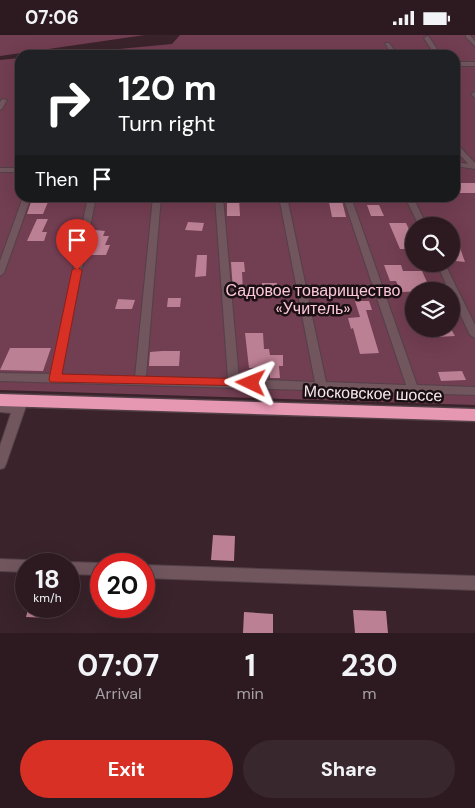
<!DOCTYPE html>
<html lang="en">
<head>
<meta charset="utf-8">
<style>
  :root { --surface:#2c1a20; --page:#38272d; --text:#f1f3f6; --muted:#a6a1a5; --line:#48383e; --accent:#d93025 }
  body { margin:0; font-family:"DM Sans",sans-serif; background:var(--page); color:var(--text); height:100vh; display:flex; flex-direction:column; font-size:19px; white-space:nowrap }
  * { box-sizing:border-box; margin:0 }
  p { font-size:16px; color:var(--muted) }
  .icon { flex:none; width:28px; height:28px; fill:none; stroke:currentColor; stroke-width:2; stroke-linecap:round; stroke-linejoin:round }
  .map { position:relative; height:598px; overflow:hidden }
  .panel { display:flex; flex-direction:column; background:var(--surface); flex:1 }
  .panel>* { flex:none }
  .top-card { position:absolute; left:15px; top:15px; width:445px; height:152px; border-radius:15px; box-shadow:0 5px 20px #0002,0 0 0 1px var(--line); background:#202124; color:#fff; overflow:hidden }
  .controls { position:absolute; left:405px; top:182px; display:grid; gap:10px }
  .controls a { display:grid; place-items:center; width:55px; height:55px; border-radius:50%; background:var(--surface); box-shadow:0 5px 20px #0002,0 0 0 1px var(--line); font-size:25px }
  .speed { position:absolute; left:15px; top:518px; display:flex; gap:10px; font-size:25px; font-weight:700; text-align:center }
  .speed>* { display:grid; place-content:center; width:65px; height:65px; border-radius:50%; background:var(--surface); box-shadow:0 5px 20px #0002,0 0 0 1px var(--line); line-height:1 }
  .speed small { font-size:12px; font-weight:400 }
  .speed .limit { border:8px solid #d22; background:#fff; color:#111 }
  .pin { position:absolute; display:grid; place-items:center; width:42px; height:42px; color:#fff; margin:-51px -21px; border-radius:50% 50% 50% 0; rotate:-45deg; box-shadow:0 0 5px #0007 }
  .pin .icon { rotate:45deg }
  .me { position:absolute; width:55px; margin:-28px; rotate:272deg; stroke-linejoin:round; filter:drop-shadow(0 0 4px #0008) }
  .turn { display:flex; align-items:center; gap:18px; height:105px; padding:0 20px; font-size:22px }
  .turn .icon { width:65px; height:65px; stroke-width:2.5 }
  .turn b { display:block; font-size:35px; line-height:42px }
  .then { display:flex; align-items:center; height:48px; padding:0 20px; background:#0003; gap:10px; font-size:19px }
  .eta { display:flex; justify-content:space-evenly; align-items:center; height:85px; text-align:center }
  .eta b { font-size:30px; font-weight:700; line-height:35px }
  .cta { display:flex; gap:10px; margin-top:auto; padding:10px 20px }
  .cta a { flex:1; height:58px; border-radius:30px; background:var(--accent); color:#fff; font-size:20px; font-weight:700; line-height:58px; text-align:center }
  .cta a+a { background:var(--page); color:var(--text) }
  .status { display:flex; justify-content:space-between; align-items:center; height:35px; padding:0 25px; background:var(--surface); direction:ltr }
  .status svg { height:14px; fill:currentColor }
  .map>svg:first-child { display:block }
  .green { fill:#723e51; fill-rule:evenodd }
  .building { fill:#bc8094 }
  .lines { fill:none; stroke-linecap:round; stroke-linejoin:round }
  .minor-casing { stroke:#544048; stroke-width:2 }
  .highway-casing { stroke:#544048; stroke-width:3 }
  .minor { fill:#71565e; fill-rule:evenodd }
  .highway { fill:#e698b3; fill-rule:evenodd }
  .route { fill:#d93025; stroke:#8d1f18 }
  .labels { text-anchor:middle; stroke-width:5; stroke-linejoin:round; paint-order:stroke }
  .park-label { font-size:16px; fill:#fcc7d8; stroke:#1a1013 }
  .street-label { font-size:16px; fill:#f9e9ee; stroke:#1a1013 }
</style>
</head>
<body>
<div class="status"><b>07:06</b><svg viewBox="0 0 49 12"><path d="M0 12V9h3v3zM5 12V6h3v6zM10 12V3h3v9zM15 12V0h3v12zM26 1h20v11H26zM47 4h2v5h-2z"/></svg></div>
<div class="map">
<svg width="475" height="598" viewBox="0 0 475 598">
  <rect width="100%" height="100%" fill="#3a232b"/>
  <!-- green -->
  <path class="green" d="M 0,0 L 145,0 L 0,21 Z
    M 180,0 L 475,0 L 475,370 L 0,355 L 0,25 L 20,23 L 20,162 L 455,162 L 455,20 L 55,20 L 172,9 ZM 414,191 L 451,191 L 451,229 L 414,229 ZM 414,256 L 451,256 L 451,294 L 414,294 Z"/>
  <!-- building -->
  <path class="building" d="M 455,148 L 475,148 L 475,158 L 455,158 Z
    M 227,162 L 239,162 L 240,181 L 227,181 Z
    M 328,162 L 341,162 L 346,182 L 332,182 Z
    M 31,167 L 48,167 L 43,179 L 27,179 Z
    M 367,170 L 379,170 L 384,181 L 371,181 Z
    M 37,184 L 48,184 L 42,197 L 47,197 L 44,206 L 27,206 Z
    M 188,187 L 204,188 L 202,196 L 185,195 Z
    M 389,188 L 406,188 L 414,205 L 414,214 L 400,214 Z
    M 95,195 L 105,196 L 103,201 L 109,201 L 105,210 L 110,210 L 106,220 L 88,220 Z
    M 451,210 L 459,210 L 465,227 L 456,226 Z
    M 197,220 L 207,220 L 206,241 L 195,242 Z
    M 231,227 L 244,227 L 245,237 L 242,237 L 243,256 L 233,256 Z
    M 384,230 L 401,230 L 403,236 L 422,236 L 431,256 L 401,257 L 396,246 L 390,246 Z
    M 262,248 L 277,248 L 278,259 L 262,259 Z
    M 168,263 L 181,263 L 180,272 L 167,272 Z
    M 118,264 L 135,265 L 132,274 L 115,274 Z
    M 355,266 L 369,266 L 372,275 L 366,275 L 379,318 L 360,319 L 353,293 L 351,294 L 348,283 L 360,282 Z
    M 433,294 L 451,294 L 455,301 L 436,302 Z
    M 245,298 L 263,298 L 264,314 L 269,314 L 270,320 L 283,320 L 283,331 L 279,331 L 280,343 L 270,343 L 270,332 L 249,333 Z
    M 10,313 L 51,313 L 43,336 L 0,335 Z
    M 162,316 L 180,316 L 179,331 L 149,331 L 150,317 Z
    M 462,336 L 466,345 L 441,346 L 438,337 Z
    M 213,500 L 235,501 L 234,526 L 211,525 Z
    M 29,571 L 54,571 L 50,583 L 26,582 Z
    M 353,575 L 386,576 L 388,598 L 355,598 Z
    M 244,577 L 273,579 L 273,598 L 243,598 Z"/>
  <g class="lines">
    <defs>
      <path id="minor" d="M 466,0 L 470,0 L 475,6 L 475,11 L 466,2 Z
        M 427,1 L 429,2 L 441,20 L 435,20 L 424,3 Z
        M 385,8 L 389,8 L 398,20 L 392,20 Z
        M 213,15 L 217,15 L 218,20 L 212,20 Z
        M 351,15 L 353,16 L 355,20 L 349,20 L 348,17 Z
        M 455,27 L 475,27 L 475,31 L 455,31 Z
        M 475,57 L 475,63 L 471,59 Z
        M 2,64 L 7,65 L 2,74 L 0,75 L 0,67 Z
        M 455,108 L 457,109 L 475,128 L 475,134 L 455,131 L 455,127 L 468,129 L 455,114 Z
        M 0,133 L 20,133 L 20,137 L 0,137 Z
        M 23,162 L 31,162 L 4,238 L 0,241 L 0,226 Z
        M 88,162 L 96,162 L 61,340 L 135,342 L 153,162 L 161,162 L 146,342 L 228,344 L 215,162 L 223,162 L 239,344 L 315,347 L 279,162 L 287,162 L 326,347 L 406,350 L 343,162 L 351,162 L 417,350 L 475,352 L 475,360 L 0,346 L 0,338 L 51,339 Z
        M 405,162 L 413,162 L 427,191 L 419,191 Z
        M 437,229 L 445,229 L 475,290 L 475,303 L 470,300 L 451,260 L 451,256 L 449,256 Z
        M 21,362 L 25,363 L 27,366 L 25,374 L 6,429 L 4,433 L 0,434 L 0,411 L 11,378 L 0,377 L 0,369 L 14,370 L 17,363 Z
        M 0,524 L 26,525 L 31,526 L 32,529 L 26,529 L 26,537 L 0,536 Z
        M 69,527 L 101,528 L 104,529 L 101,529 L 101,540 L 69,539 L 69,529 L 64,529 Z
        M 144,530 L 475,541 L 475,555 L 144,543 Z"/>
      <path id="highway" d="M 0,359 L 475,374 L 475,386 L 0,371 Z"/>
    </defs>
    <!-- minor casing -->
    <use href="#minor" class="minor-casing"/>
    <!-- highway casing -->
    <use href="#highway" class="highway-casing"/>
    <!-- minor -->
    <use href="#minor" class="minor"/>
    <!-- highway -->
    <use href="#highway" class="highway"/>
  </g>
  <!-- route -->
  <path class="route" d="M 77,232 L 82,235 L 62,339 L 251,344 L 256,345 L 258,348 L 256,351 L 50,347 L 49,344 L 72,235 Z"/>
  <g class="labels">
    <!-- park labels -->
    <g class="park-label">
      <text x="313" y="261">Садовое товарищество<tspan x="313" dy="18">«Учитель»</tspan></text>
    </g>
    <!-- street labels -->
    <g class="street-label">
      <text transform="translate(373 358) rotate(2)" y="6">Московское шоссе</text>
    </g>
  </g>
</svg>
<div class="controls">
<a><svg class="icon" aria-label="search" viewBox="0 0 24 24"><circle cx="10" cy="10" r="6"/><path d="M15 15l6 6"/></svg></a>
<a><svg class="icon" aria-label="layers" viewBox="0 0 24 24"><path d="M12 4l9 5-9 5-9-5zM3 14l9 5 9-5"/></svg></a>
</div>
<div class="speed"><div>18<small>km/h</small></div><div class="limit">20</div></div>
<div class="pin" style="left:77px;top:235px;background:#d93025"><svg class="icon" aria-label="arrive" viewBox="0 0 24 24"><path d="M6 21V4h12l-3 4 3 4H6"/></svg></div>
<svg class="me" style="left:251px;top:348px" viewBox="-20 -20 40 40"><path d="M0-17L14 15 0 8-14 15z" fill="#d93025" stroke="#fff" stroke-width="4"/></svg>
<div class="top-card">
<div class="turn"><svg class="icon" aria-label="right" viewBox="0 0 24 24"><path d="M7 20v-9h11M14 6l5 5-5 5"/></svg><div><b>120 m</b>Turn right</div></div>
<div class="then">Then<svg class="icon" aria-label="arrive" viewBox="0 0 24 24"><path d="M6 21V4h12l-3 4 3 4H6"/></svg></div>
</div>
</div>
<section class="panel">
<div class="eta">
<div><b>07:07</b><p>Arrival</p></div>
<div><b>1</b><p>min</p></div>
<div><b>230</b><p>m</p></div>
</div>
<div class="cta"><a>Exit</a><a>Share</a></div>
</section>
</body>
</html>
